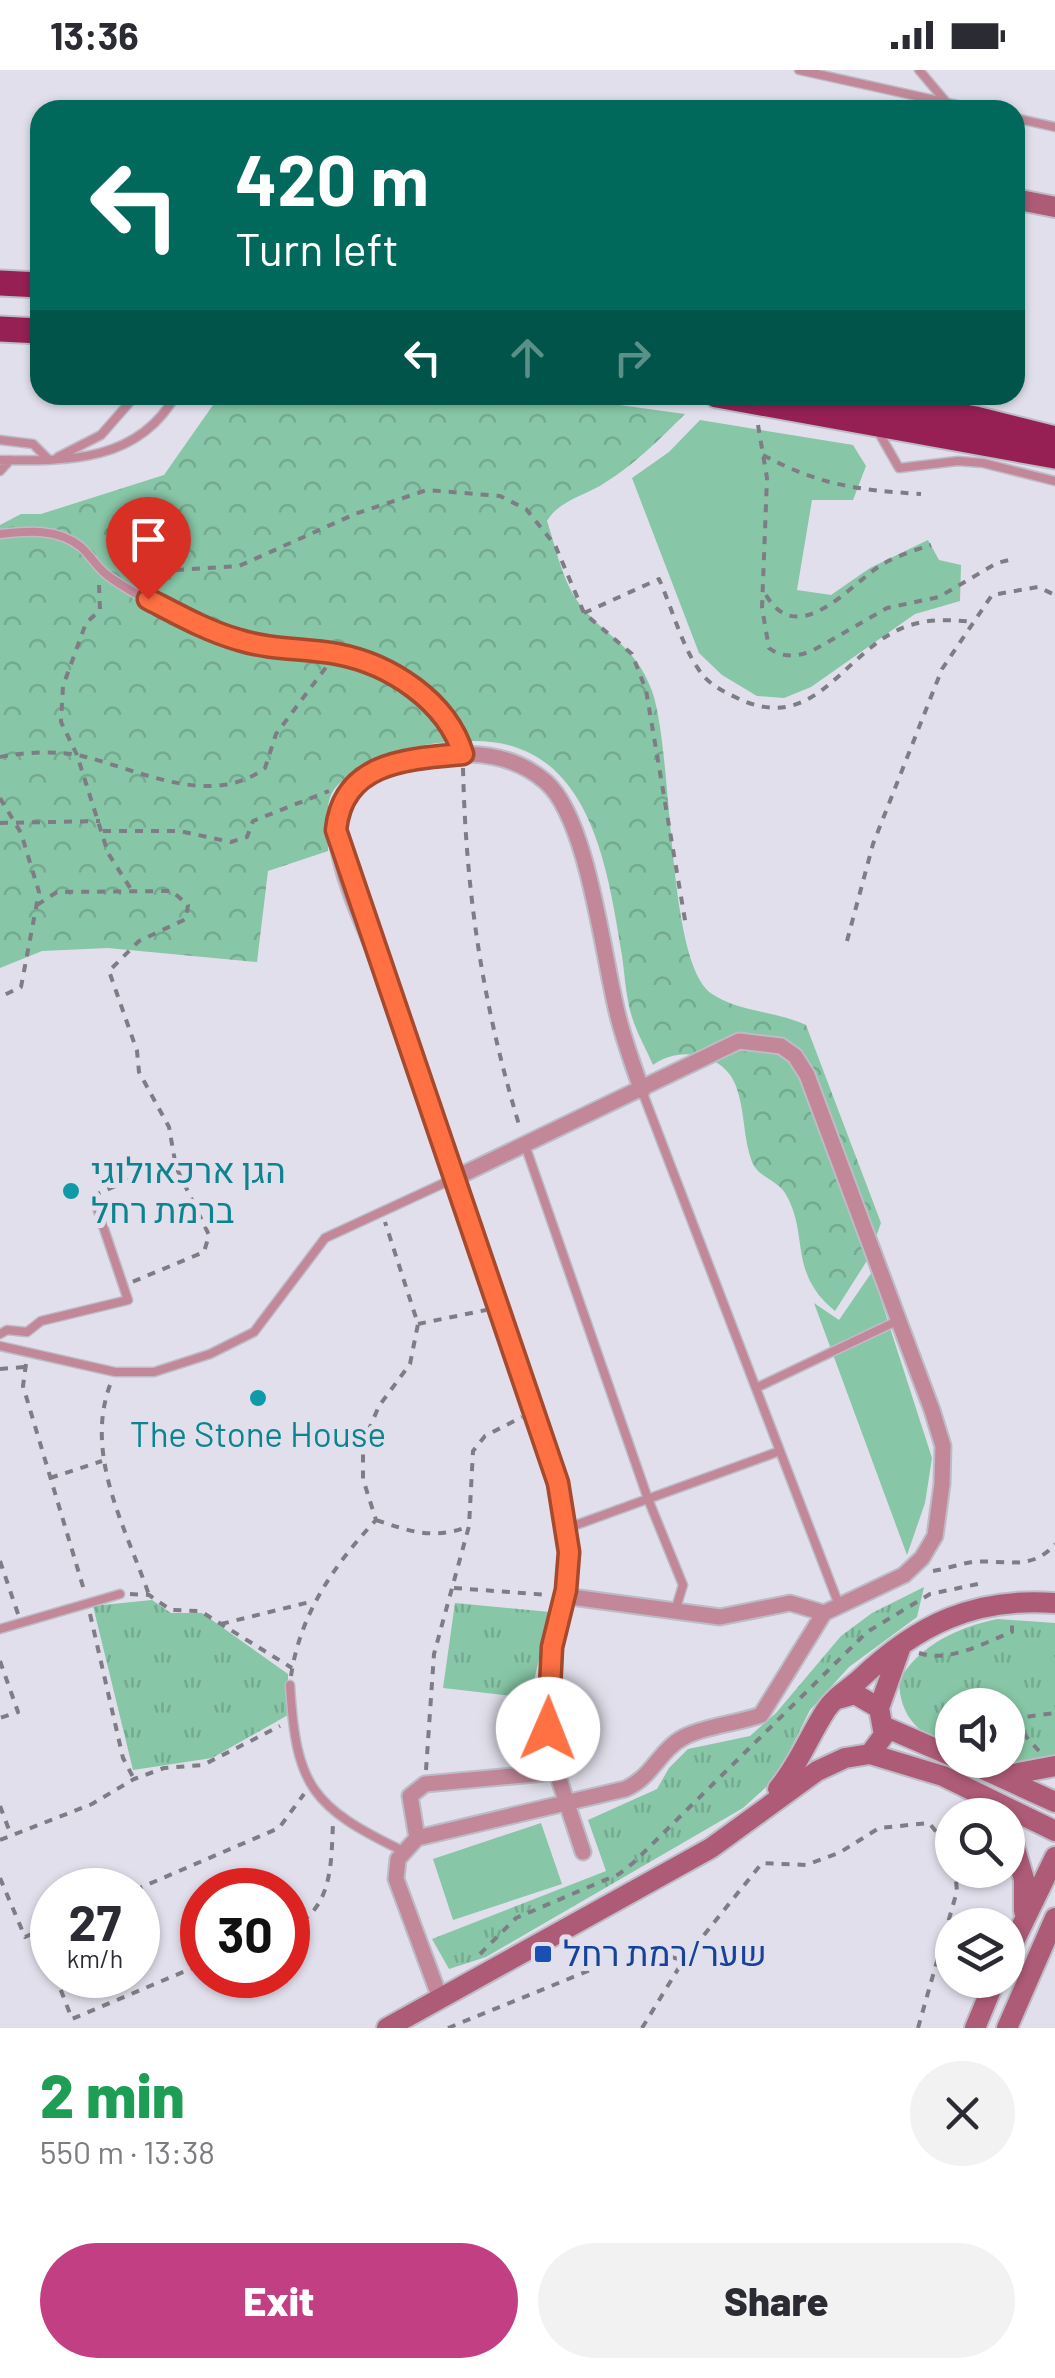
<!DOCTYPE html>
<html lang="en">
<head>
<meta charset="utf-8">
<style>
  :root { --surface:#fff; --page:#f2f2f3; --text:#2b2b33; --muted:#7c7c81; --accent:#c33f84 }
  body { margin:0; font-family:Barlow,Heebo,sans-serif; background:var(--page); color:var(--text); height:100vh; display:flex; flex-direction:column; font-size:38px; white-space:nowrap }
  * { box-sizing:border-box; margin:0 }
  p { font-size:32px; color:var(--muted) }
  .icon { flex:none; width:55px; height:55px; fill:none; stroke:currentColor; stroke-width:2; stroke-linecap:round; stroke-linejoin:round }
  .map { position:relative; height:1958px; overflow:hidden }
  .drawer { display:flex; flex-direction:column; background:var(--surface); flex:1 }
  .drawer>* { flex:none }
  .top-card { position:absolute; left:30px; top:30px; width:995px; height:305px; border-radius:30px; box-shadow:0 2px 8px #0004; background:#00695c; color:#fff; overflow:hidden }
  .fabs { position:absolute; left:935px; top:1618px; display:grid; gap:20px }
  .fabs a { display:grid; place-items:center; width:90px; height:90px; border-radius:50%; background:var(--surface); box-shadow:0 2px 8px #0004; font-size:50px }
  .speed { position:absolute; left:30px; top:1798px; display:flex; gap:20px; font-size:50px; font-weight:700; text-align:center }
  .speed>* { display:grid; place-content:center; width:130px; height:130px; border-radius:50%; background:var(--surface); box-shadow:0 2px 8px #0004; line-height:1 }
  .speed small { font-size:25px; font-weight:400 }
  .speed .limit { border:15px solid #d22; background:#fff; color:#111 }
  .pin { position:absolute; display:grid; place-items:center; width:85px; height:85px; color:#fff; margin:-102px -42px; border-radius:50% 50% 50% 0; rotate:-45deg; box-shadow:0 0 10px #0007 }
  .pin .icon { rotate:45deg }
  .me { position:absolute; width:110px; margin:-55px; rotate:1deg; stroke-linejoin:round; filter:drop-shadow(0 0 8px #0008) }
  .turn { display:flex; align-items:center; gap:35px; height:210px; padding:0 40px; font-size:45px }
  .turn .icon { width:130px; height:130px; stroke-width:2.5 }
  .turn b { display:block; font-size:70px; line-height:85px }
  .lanes { display:flex; align-items:center; height:95px; padding:0 40px; background:#0003; justify-content:center; gap:50px; direction:ltr }
  .lanes .off { opacity:.35 }
  .round { display:grid; place-items:center; flex:none; width:105px; height:105px; border-radius:52px; background:var(--page) }
  .headline { display:flex; align-items:center; justify-content:space-between; height:170px; padding:0 40px }
  h1 { font-size:60px; font-weight:800; line-height:75px; color:#1e9e55 }
  .action { display:flex; gap:20px; margin-top:auto; padding:20px 40px }
  .action a { flex:1; height:115px; border-radius:60px; background:var(--accent); color:#fff; font-size:40px; font-weight:800; line-height:115px; text-align:center }
  .action a+a { background:var(--page); color:var(--text) }
  .status { display:flex; justify-content:space-between; align-items:center; height:70px; padding:0 50px; background:var(--surface); direction:ltr }
  .status svg { height:28px; fill:currentColor }
  .map>svg:first-child { display:block }
  .green { fill:#87c6a6 }
  .forest { fill:url(#forest-crowns) }
  .park { fill:url(#park-tufts) }
  .lines { fill:none; stroke-linecap:round; stroke-linejoin:round }
  .service-casing { stroke:#bdbcc6; stroke-width:11 }
  .minor-casing { stroke:#bdbcc6; stroke-width:19 }
  .secondary-casing { stroke:#bdbcc6; stroke-width:24 }
  .trunk-casing { stroke:#bdbcc6; stroke-width:29 }
  .path { stroke:#7e7d85; stroke-width:4; stroke-dasharray:8 8; stroke-linecap:butt }
  .service { stroke:#c28899; stroke-width:8 }
  .minor { stroke:#c28899; stroke-width:15 }
  .secondary { stroke:#ae5b77; stroke-width:20 }
  .trunk { stroke:#962054; stroke-width:25 }
  .route-casing { stroke:#a6492c; stroke-width:25 }
  .route { stroke:#ff7043; stroke-width:18 }
  .culture-dot { fill:#0f9aa8; stroke:#e0dfeb; stroke-width:4 }
  .transit-dot { fill:#1a4fb4; stroke:#e0dfeb; stroke-width:4 }
  .labels { text-anchor:middle; stroke-width:10; stroke-linejoin:round; paint-order:stroke }
  .culture-label { font-size:35px; fill:#0d838f; stroke:#e0dfeb; text-anchor:start }
  .transit-label { font-size:35px; fill:#164399; stroke:#e0dfeb; text-anchor:start }
</style>
</head>
<body>
<div class="status"><b>13:36</b><svg viewBox="0 0 49 12"><path d="M0 12V9h3v3zM5 12V6h3v6zM10 12V3h3v9zM15 12V0h3v12zM26 1h20v11H26zM47 4h2v5h-2z"/></svg></div>
<div class="map">
<svg width="1055" height="1958" viewBox="0 0 1055 1958">
  <defs>
    <pattern id="forest-crowns" width="20" height="18" patternUnits="userSpaceOnUse" patternTransform="scale(2.5)"><rect width="20" height="18" fill="#87c6a6"/><path d="M2 6a3 3 0 1 1 6 0M12 15a3 3 0 1 1 6 0" fill="none" stroke="#74aa8f"/></pattern>
    <pattern id="park-tufts" width="24" height="20" patternUnits="userSpaceOnUse" patternTransform="scale(2.5)"><rect width="24" height="20" fill="#87c6a6"/><path d="M3 7l-1-3M5 7V3M7 7l1-3M15 17l-1-3M17 17v-4M19 17l1-3" fill="none" stroke="#74aa8f"/></pattern>
  </defs>
  <rect width="100%" height="100%" fill="#e0dfeb"/>
  <!-- green -->
  <path class="green" d="M 700,350 L 853,375 L 866,396 L 853,430 L 812,430 L 797,520 L 831,525 L 870,498 L 928,470 L 939,490 L 961,495 L 960,531 L 915,544 L 811,617 L 784,628 L 757,626 L 722,605 L 699,583 L 632,408 L 669,382 Z
    M 872,1202 L 932,1388 L 925,1433 L 907,1485 L 814,1233 L 839,1250 Z
    M 541,1753 L 562,1814 L 453,1850 L 433,1789 Z"/>
  <!-- forest -->
  <path class="forest" d="M 220,325 L 546,325 L 685,344 C 660,369 636,393 606,412 C 586,426 560,429 547,451 C 555,475 562,508 576,529 C 602,567 634,571 652,621 C 674,684 666,893 712,924 C 739,942 776,941 806,955 L 881,1153 L 868,1189 L 835,1241 C 787,1202 810,1164 785,1123 C 777,1110 758,1107 752,1092 C 743,1068 745,1040 736,1016 C 724,983 679,975 653,995 C 647,981 639,967 634,953 C 626,932 625,907 622,885 C 607,793 589,669 472,671 C 439,672 403,675 375,691 C 320,720 328,724 328,781 L 268,801 L 257,892 L 108,878 L 42,881 L 0,898 L 0,455 L 21,444 L 41,444 L 164,405 Z"/>
  <!-- park -->
  <path class="park" d="M 924,1517 L 917,1547 L 849,1597 L 810,1640 L 776,1708 L 743,1738 L 486,1887 L 449,1899 L 432,1869 L 606,1801 L 588,1750 L 657,1719 L 669,1698 L 688,1679 L 750,1666 L 776,1643 L 841,1566 L 872,1543 Z
    M 152,1530 L 171,1543 L 202,1543 L 288,1604 L 288,1645 L 212,1688 L 133,1700 L 93,1536 Z
    M 455,1533 L 550,1542 L 530,1628 L 443,1618 Z
    M 998,1549 L 1055,1553 L 1055,1688 L 1014,1696 L 994,1690 L 1008,1690 L 1008,1635 L 952,1635 L 952,1677 C 919,1664 900,1648 899,1611 C 919,1575 958,1557 998,1549 Z"/>
  <g class="lines">
    <defs>
      <path id="service" d="M 799,0 L 980,40
        M 919,0 L 947,33
        M 1015,48 L 1055,57
        M 879,363 L 899,398 L 958,391 L 983,393 L 1055,411
        M 0,370 L 33,374 L 49,390
        M 58,387 L 101,365 L 136,325
        M 0,390 C 69,391 138,392 176,325
        M 0,401 L 10,390
        M 0,464 C 28,461 58,458 81,477 C 90,485 97,497 107,505 C 132,524 166,540 195,553 C 259,583 332,572 394,605 C 426,622 453,649 463,684
        M 642,1021 L 839,1535
        M 525,1075 L 648,1429 L 683,1515 L 675,1541
        M 0,1264 L 7,1260 L 27,1262 L 41,1251 L 128,1230 L 97,1138
        M 0,1276 L 115,1302 L 154,1302 L 210,1284 L 254,1262 L 325,1168 L 455,1108
        M 756,1318 L 899,1250
        M 565,1459 L 780,1381
        M 0,1559 L 120,1524
        M 290,1615 C 296,1717 312,1737 403,1781"/>
      <path id="minor" d="M 564,1526 L 720,1547 L 790,1533 L 824,1543
        M 417,1768 L 410,1726 L 425,1714 L 557,1702
        M 583,1782 L 555,1697 L 548,1659 L 552,1577 L 566,1520 L 569,1482 L 558,1413 C 506,1258 456,1101 401,946 C 381,887 342,823 336,761 C 332,728 358,704 387,696 C 441,682 501,673 546,712 C 588,749 603,886 617,942 C 623,968 633,995 642,1021
        M 440,1928 L 396,1809 L 398,1789 L 417,1768 L 625,1719 C 652,1708 659,1680 684,1667 C 708,1655 736,1654 761,1645 L 824,1543 L 904,1505 L 922,1488 L 935,1466 L 942,1414 L 943,1376 L 932,1340 L 807,1005 L 795,986 L 781,976 L 739,971 L 455,1108"/>
      <path id="secondary" d="M 1015,129 L 1055,137
        M 879,1638 L 900,1579
        M 885,1657 L 952,1686
        M 870,1684 L 943,1706 L 1055,1761
        M 963,1690 L 1055,1732
        M 1003,1706 L 1055,1696
        M 778,1719 C 799,1694 809,1666 826,1640 C 834,1627 849,1619 860,1609 C 918,1554 975,1527 1055,1533
        M 1008,1756 L 1024,1809 L 1024,1841
        M 1008,1884 L 1055,1787
        M 387,1958 L 711,1778 L 817,1701 L 845,1688 L 870,1684 L 884,1665 L 879,1638 L 855,1624 L 837,1629
        M 975,1958 L 995,1910
        M 1007,1958 L 1055,1848"/>
      <path id="trunk" d="M 0,213 L 40,215
        M 0,259 L 40,261
        M 717,325 L 1055,386
        M 842,325 L 976,349 L 1055,369"/>
    </defs>
    <!-- service casing -->
    <use href="#service" class="service-casing"/>
    <!-- minor casing -->
    <use href="#minor" class="minor-casing"/>
    <!-- secondary casing -->
    <use href="#secondary" class="secondary-casing"/>
    <!-- trunk casing -->
    <use href="#trunk" class="trunk-casing"/>
    <!-- path -->
    <path class="path" d="M 758,355 L 767,408 L 762,538 L 769,578 C 782,588 797,587 812,581 L 887,538 L 939,527 L 997,493 L 1013,489
      M 763,385 C 819,415 857,420 921,424
      M 128,503 L 239,496 L 355,444 L 427,420 L 500,426 L 526,439 L 555,475 L 584,543 L 632,584 L 646,620 L 686,856
      M 99,515 L 100,540 L 86,553 L 63,616 L 61,652 L 77,685 L 108,783 L 134,824
      M 766,525 C 798,580 850,515 881,495 C 896,486 915,480 931,475
      M 584,543 L 659,509 C 672,538 681,574 699,600 C 708,614 721,620 735,627 C 810,665 838,593 892,563 C 919,548 944,549 974,552
      M 0,687 C 25,682 61,680 86,687 C 141,701 212,738 265,698 L 276,664 L 327,596
      M 463,698 C 466,826 483,936 520,1058
      M 0,728 L 21,763 L 39,822 L 21,917 L 0,927
      M 0,753 L 100,751
      M 103,761 L 179,761 L 231,772 L 247,767 L 253,751 L 329,721
      M 37,835 L 57,822 L 172,821 L 188,835 L 186,849 L 139,871 L 109,901 L 137,981 L 139,1002 L 169,1057 L 176,1097 L 209,1165 L 204,1182 L 132,1212
      M 847,871 L 873,774 L 942,599 L 992,525 L 1038,517 L 1055,525
      M 93,1126 L 163,1095 L 176,1097
      M 418,1254 L 486,1240
      M 26,1294 L 23,1316 L 84,1520
      M 0,1299 L 25,1297
      M 110,1315 C 84,1386 126,1458 149,1525
      M 50,1408 L 102,1391
      M 376,1450 C 409,1461 433,1470 467,1457
      M 0,1491 L 18,1544
      M 933,1501 C 946,1499 959,1494 972,1492 C 1004,1489 1032,1502 1055,1474
      M 454,1518 L 549,1525
      M 130,1524 L 149,1525 L 171,1540 L 200,1541 L 292,1598
      M 90,1544 L 123,1688 L 134,1709
      M 221,1554 L 314,1531
      M 919,1583 C 950,1593 983,1573 1012,1562 L 1012,1554
      M 0,1591 L 18,1642 L 0,1648
      M 291,1606 C 300,1544 334,1495 376,1450 L 363,1409 L 363,1373 L 379,1336 L 410,1294 L 418,1254 L 385,1152
      M 1039,1681 L 1017,1657 L 1025,1647 L 1055,1643
      M 426,1700 L 434,1584 L 469,1456 L 473,1381 L 485,1366 L 522,1347
      M 0,1736 L 11,1765
      M 0,1770 L 92,1734 L 134,1709 L 164,1698 L 203,1695 L 280,1656
      M 0,1808 L 25,1867 L 52,1855
      M 135,1820 L 279,1758 L 304,1724
      M 288,1859 C 333,1840 331,1795 333,1753
      M 38,1862 L 52,1900
      M 480,1884 L 516,1848 L 619,1804 L 633,1793 L 867,1562 L 930,1524 L 978,1514 L 980,1520
      M 55,1905 L 72,1949 L 202,1894
      M 448,1958 L 615,1890 L 651,1880 L 681,1890
      M 642,1958 L 683,1891 L 762,1793 L 806,1795 L 839,1783 L 879,1758 L 929,1753 L 952,1781
      M 918,1958 L 957,1821 L 955,1800"/>
    <!-- service -->
    <use href="#service" class="service"/>
    <!-- minor -->
    <use href="#minor" class="minor"/>
    <!-- secondary -->
    <use href="#secondary" class="secondary"/>
    <!-- trunk -->
    <use href="#trunk" class="trunk"/>
  </g>
  <g class="lines">
    <defs>
      <path id="route" d="M 148,529 C 177,544 207,561 239,570 C 271,580 304,578 337,584 C 390,594 447,631 463,684 C 406,689 343,692 336,760 L 558,1413 L 569,1482 L 566,1520 L 552,1577 L 548,1659"/>
    </defs>
    <!-- route casing -->
    <use href="#route" class="route-casing"/>
    <!-- route -->
    <use href="#route" class="route"/>
  </g>
  <!-- markers -->
  <g class="culture-dot">
    <circle cx="71" cy="1121" r="10"/>
    <circle cx="258" cy="1328" r="10"/>
  </g>
  <rect class="transit-dot" x="533" y="1874" width="20" height="20" rx="5"/>
  <g class="labels">
    <!-- culture labels -->
    <g class="culture-label">
      <text x="91" y="1113">הגן ארכאולוגי<tspan x="91" dy="40">ברמת רחל</tspan></text>
      <text x="258" y="1377" text-anchor="middle">The Stone House</text>
    </g>
    <!-- transit labels -->
    <g class="transit-label">
      <text x="563" y="1896">שער/רמת רחל</text>
    </g>
  </g>
</svg>
<div class="fabs">
<a><svg class="icon" aria-label="sound" viewBox="0 0 24 24"><path d="M4 9h4l5-4v14l-5-4H4zM17 9q2 3 0 6"/></svg></a>
<a><svg class="icon" aria-label="search" viewBox="0 0 24 24"><circle cx="10" cy="10" r="6"/><path d="M15 15l6 6"/></svg></a>
<a><svg class="icon" aria-label="layers" viewBox="0 0 24 24"><path d="M12 4l9 5-9 5-9-5zM3 14l9 5 9-5"/></svg></a>
</div>
<div class="speed"><div>27<small>km/h</small></div><div class="limit">30</div></div>
<div class="pin" style="left:148px;top:529px;background:#d93025"><svg class="icon" aria-label="arrive" viewBox="0 0 24 24"><path d="M6 21V4h12l-3 4 3 4H6"/></svg></div>
<svg class="me" style="left:548px;top:1659px" viewBox="-20 -20 40 40"><circle r="19" fill="#fff"/><path d="M0-13L10 11 0 6-10 11z" fill="#ff7043"/></svg>
<div class="top-card">
<div class="turn"><svg class="icon" aria-label="left" viewBox="0 0 24 24"><path d="M17 20v-9H6M10 6l-5 5 5 5"/></svg><div><b>420 m</b>Turn left</div></div>
<div class="lanes"><svg class="icon" aria-label="left" viewBox="0 0 24 24"><path d="M17 20v-9H6M10 6l-5 5 5 5"/></svg><svg class="icon off" aria-label="ahead" viewBox="0 0 24 24"><path d="M12 20V5M6 11l6-6 6 6"/></svg><svg class="icon off" aria-label="right" viewBox="0 0 24 24"><path d="M7 20v-9h11M14 6l5 5-5 5"/></svg></div>
</div>
</div>
<section class="drawer">
<div class="headline"><div><h1>2 min</h1><p>550 m · 13:38</p></div><a class="round"><svg class="icon" aria-label="close" viewBox="0 0 24 24"><path d="M6 6l12 12M18 6L6 18"/></svg></a></div>
<div class="action"><a>Exit</a><a>Share</a></div>
</section>
</body>
</html>
